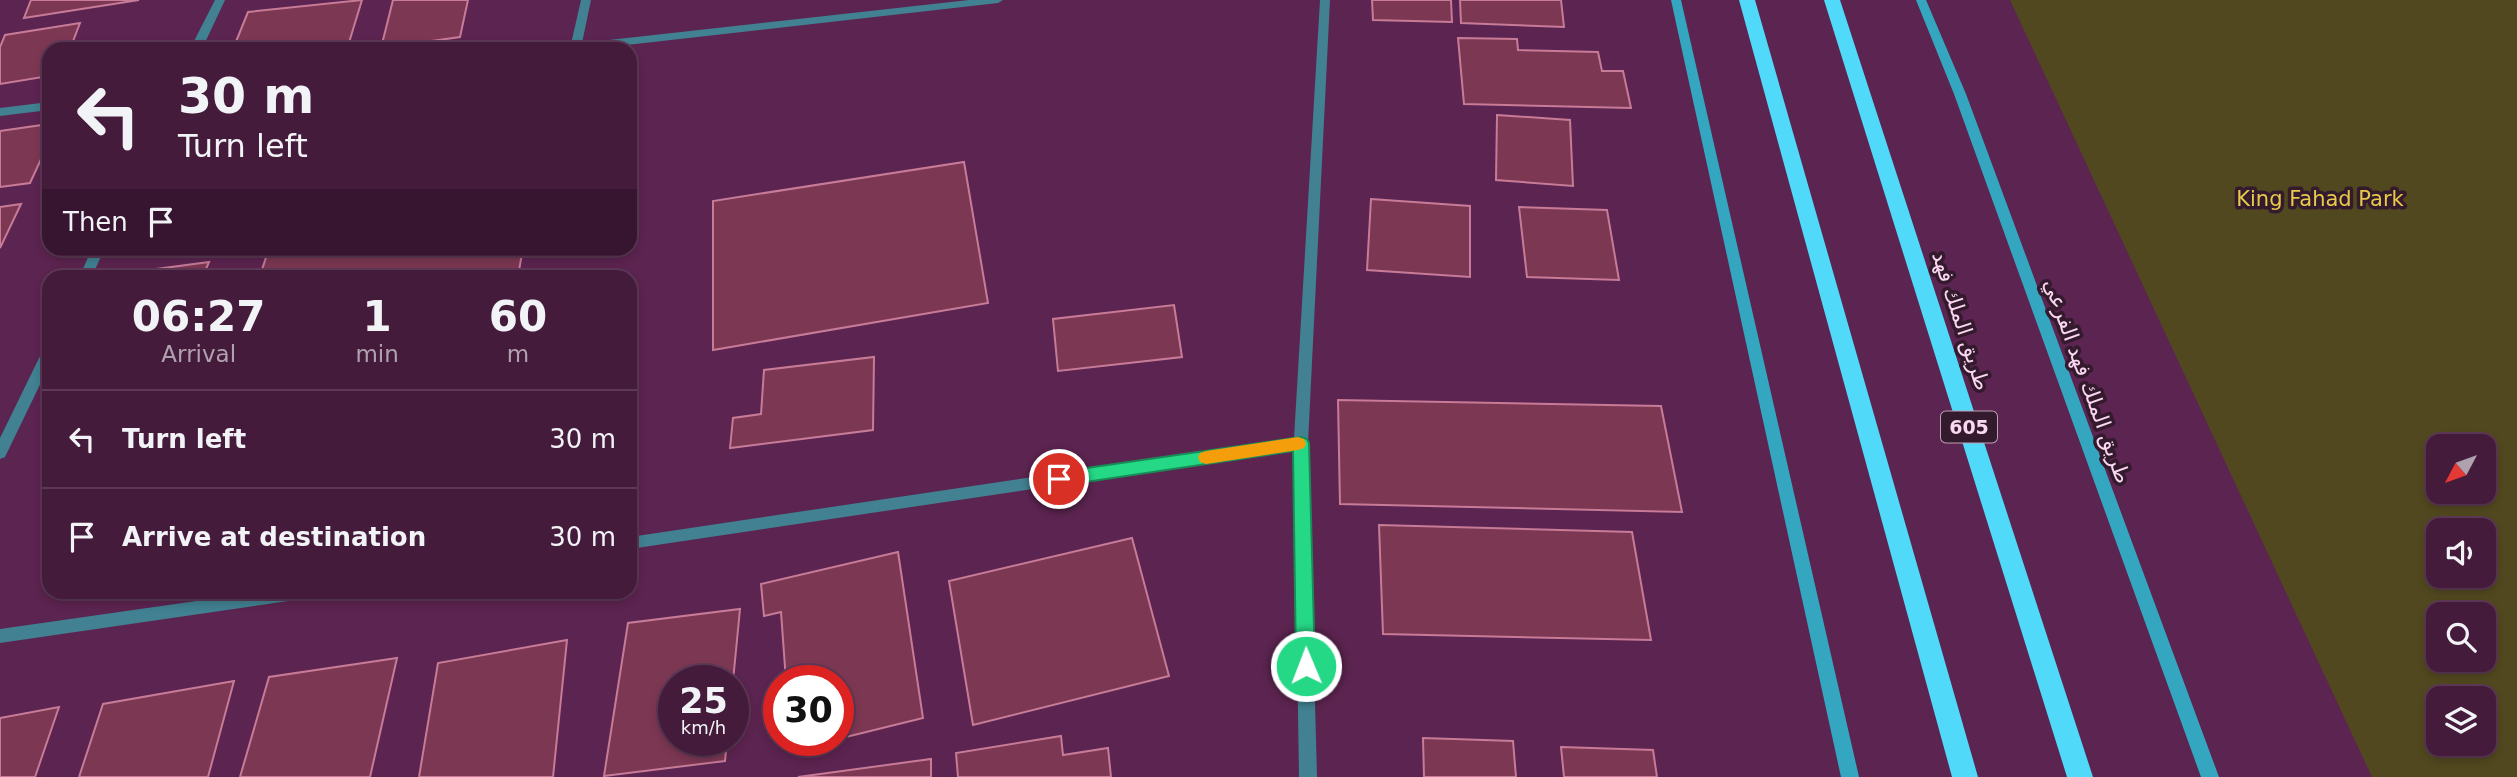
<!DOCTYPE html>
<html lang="en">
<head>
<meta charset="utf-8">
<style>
  :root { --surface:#451b3c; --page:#4f2847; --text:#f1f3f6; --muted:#b0a1af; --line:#5d3956 }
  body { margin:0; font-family:"DejaVu Sans","Noto Sans Arabic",sans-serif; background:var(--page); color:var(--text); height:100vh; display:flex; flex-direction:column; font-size:26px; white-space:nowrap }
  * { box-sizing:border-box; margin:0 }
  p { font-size:23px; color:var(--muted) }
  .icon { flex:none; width:38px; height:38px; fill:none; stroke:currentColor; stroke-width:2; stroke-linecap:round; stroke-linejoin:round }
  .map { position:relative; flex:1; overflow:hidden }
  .drawer { position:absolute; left:42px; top:270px; width:595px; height:329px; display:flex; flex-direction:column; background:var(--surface); border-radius:21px; box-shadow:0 4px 10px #0003,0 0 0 2px var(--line) }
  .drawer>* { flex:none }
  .banner { position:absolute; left:42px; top:42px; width:595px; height:214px; border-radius:21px; box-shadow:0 4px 10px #0003,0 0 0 2px var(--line); background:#451b3c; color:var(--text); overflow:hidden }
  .needle { width:46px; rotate:229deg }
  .controls { position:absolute; left:2426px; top:434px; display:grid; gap:14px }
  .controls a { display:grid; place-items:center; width:70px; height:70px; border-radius:14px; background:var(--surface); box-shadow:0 4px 10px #0003,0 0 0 2px var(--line); font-size:35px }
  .speed { position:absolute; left:658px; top:665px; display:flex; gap:14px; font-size:35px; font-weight:700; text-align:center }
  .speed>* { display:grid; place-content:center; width:91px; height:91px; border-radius:50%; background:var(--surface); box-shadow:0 4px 10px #0003,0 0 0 2px var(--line); line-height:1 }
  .speed small { font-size:18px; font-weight:400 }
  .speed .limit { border:10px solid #d22; background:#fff; color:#111 }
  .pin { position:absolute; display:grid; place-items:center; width:60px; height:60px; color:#fff; margin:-30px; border:4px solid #fff; border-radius:50%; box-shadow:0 2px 7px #0007 }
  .me { position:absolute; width:77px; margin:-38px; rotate:359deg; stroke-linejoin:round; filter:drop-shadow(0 0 5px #0008) }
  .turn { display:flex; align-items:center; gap:24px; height:147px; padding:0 21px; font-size:32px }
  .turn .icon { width:91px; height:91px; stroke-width:2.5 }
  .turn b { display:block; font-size:49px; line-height:60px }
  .then { display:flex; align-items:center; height:66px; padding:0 21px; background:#0003; gap:14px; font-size:26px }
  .eta { display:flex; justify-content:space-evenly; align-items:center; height:119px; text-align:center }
  .eta b { font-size:42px; font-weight:800; line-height:49px }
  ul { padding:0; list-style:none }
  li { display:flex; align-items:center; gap:21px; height:98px; padding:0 21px; border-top:2px solid var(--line) }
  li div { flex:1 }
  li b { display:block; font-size:26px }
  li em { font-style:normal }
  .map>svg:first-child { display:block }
  .green { fill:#51481f; fill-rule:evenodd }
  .building { fill:#7c3753; stroke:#c77b97; stroke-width:2 }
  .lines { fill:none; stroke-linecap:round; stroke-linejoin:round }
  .minor { fill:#418191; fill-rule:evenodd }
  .secondary { fill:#35a6c0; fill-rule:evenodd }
  .motorway { fill:#50d9f9; fill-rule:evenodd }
  .route { fill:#25d886; stroke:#188c57; stroke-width:2 }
  .slow { fill:#f59e0b }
  .labels { text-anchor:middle; stroke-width:7; stroke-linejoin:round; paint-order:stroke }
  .shield { fill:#331a2d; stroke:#bf9fb6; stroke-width:2 }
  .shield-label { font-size:19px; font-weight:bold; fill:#fbd8f1 }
  .park-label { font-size:21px; fill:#e6ca48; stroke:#331a2d }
  .street-label { font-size:21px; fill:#fbd8f1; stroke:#331a2d }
</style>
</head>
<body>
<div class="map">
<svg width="2517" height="777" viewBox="0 0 2517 777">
  <rect width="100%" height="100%" fill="#5c2450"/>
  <!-- green -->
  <path class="green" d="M 2010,0 L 2517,0 L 2517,777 L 2372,777 ZM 2438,446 L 2483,446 L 2483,492 L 2438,492 ZM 2438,530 L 2483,530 L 2483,576 L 2438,576 ZM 2438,614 L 2483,614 L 2483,660 L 2438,660 ZM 2483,698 L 2483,744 L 2438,744 L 2438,698 Z"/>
  <!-- building -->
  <path class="building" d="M 31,0 L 139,0 L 24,18 Z
    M 362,0 L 347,49 L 233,49 L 248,12 Z
    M 393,0 L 468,0 L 460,37 L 381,48 Z
    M 1372,0 L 1451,0 L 1452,22 L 1373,20 Z
    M 1460,0 L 1561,0 L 1564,27 L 1461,23 Z
    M 80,23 L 70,49 L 49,49 L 49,76 L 0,84 L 0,47 L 5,35 Z
    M 1458,38 L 1517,39 L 1518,50 L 1598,52 L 1602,71 L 1623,71 L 1631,108 L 1464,104 Z
    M 1497,115 L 1570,120 L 1573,186 L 1496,180 Z
    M 49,124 L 49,142 L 30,183 L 0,187 L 0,131 Z
    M 964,162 L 988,303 L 713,350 L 713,201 Z
    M 1371,199 L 1470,206 L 1470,277 L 1367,270 Z
    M 21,204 L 0,248 L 0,207 Z
    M 1519,207 L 1607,210 L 1619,280 L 1527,277 Z
    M 269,248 L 523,248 L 518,276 L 260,276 Z
    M 209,262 L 203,276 L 146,276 L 149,270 Z
    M 1174,305 L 1182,357 L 1058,371 L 1053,319 Z
    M 874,357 L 873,430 L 730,448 L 733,418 L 761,414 L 764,370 Z
    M 1338,400 L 1661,406 L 1682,512 L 1340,504 Z
    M 1379,525 L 1632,532 L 1651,640 L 1383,634 Z
    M 1132,538 L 1169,676 L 973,725 L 949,581 Z
    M 898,552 L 923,718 L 838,739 L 838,681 L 786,681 L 781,612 L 764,616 L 761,584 Z
    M 740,609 L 733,681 L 674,681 L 674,740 L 727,740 L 725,761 L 604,776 L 628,623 Z
    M 567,640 L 553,777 L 419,777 L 438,663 Z
    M 397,658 L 370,777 L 240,777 L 269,677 Z
    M 234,681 L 208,777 L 79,777 L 103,704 Z
    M 59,707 L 35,777 L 0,777 L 0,718 Z
    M 1061,736 L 1063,755 L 1108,748 L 1111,777 L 958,777 L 956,753 Z
    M 1423,738 L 1513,741 L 1516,777 L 1424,777 Z
    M 790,740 L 831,740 L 791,750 Z
    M 1561,747 L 1653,750 L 1657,777 L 1564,777 Z
    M 931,759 L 931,777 L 798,777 Z"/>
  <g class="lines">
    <!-- minor -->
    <path class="minor" d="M 215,0 L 225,0 L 202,49 L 190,49 Z
      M 581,0 L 591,0 L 582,43 L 969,0 L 1003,0 L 998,3 L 591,49 L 554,49 L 556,47 L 571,44 Z
      M 1320,0 L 1330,0 L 1308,443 L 1317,777 L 1299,777 L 1294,450 L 630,549 L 630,537 L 1294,438 Z
      M 49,102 L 49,110 L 0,116 L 0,108 Z
      M 92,248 L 105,248 L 92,276 L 80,276 Z
      M 49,347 L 49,366 L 5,457 L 0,459 L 0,438 L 42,352 Z
      M 259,592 L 310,592 L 308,597 L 302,599 L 0,643 L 0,629 Z"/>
    <!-- secondary -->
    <path class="secondary" d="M 1671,0 L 1681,0 L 1859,777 L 1841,777 Z
      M 1916,0 L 1926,0 L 1966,94 L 2219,777 L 2201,777 L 1954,94 Z"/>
    <!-- motorway -->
    <path class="motorway" d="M 1739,0 L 1755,0 L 1978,777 L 1952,777 Z
      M 1824,0 L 1840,0 L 2093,777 L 2067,777 Z"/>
  </g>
  <!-- route -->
  <path class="route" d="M 1301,437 L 1307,439 L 1309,443 L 1315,666 L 1312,672 L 1306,674 L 1299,672 L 1296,666 L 1293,451 L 1059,486 L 1054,484 L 1051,479 L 1054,474 L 1059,472 Z"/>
  <!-- slow -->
  <path class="slow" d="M 1298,437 L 1304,439 L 1306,444 L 1304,448 L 1298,450 L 1206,464 L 1200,462 L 1198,457 L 1200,453 L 1206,451 Z"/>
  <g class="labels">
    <!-- shield labels -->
    <rect class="shield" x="1941" y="411.5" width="56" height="31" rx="5"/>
    <g class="shield-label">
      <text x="1969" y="434">605</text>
    </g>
    <!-- park labels -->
    <g class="park-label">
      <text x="2320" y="206">King Fahad Park</text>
    </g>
    <!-- street labels -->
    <g class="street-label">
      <text transform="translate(1961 321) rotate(72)" y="7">طريق الملك فهد</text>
      <text transform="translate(2087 381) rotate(70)" y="7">طريق الملك فهد الفرعي</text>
    </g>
  </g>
</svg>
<div class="controls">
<a><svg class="needle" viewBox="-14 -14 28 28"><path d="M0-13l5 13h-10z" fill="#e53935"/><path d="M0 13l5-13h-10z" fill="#b0a1af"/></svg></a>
<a><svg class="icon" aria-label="sound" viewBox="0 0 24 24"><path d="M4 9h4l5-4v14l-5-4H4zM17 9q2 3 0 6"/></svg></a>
<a><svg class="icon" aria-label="search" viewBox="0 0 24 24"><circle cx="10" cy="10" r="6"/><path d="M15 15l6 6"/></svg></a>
<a><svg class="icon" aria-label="layers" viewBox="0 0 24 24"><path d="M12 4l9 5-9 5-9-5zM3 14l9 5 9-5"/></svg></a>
</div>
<div class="speed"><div>25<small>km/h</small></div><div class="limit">30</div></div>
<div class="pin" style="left:1059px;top:479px;background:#d93025"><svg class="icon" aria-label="arrive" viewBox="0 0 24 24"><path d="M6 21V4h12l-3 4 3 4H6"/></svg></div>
<svg class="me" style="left:1306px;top:666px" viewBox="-20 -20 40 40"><circle r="17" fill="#25d886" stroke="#fff" stroke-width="3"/><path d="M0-11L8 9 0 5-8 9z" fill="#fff"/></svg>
<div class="banner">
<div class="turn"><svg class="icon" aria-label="left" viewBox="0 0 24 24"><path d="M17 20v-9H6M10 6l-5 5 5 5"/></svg><div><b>30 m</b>Turn left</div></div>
<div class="then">Then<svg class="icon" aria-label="arrive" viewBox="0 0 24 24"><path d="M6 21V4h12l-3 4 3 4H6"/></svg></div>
</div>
<section class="drawer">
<div class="eta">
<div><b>06:27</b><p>Arrival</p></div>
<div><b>1</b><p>min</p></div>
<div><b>60</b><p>m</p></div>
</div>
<ul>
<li><svg class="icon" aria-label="left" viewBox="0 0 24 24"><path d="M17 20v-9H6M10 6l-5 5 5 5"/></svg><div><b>Turn left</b></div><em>30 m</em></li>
<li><svg class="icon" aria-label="arrive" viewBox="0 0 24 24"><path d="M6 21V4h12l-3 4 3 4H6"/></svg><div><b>Arrive at destination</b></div><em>30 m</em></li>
</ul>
</section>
</div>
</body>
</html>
